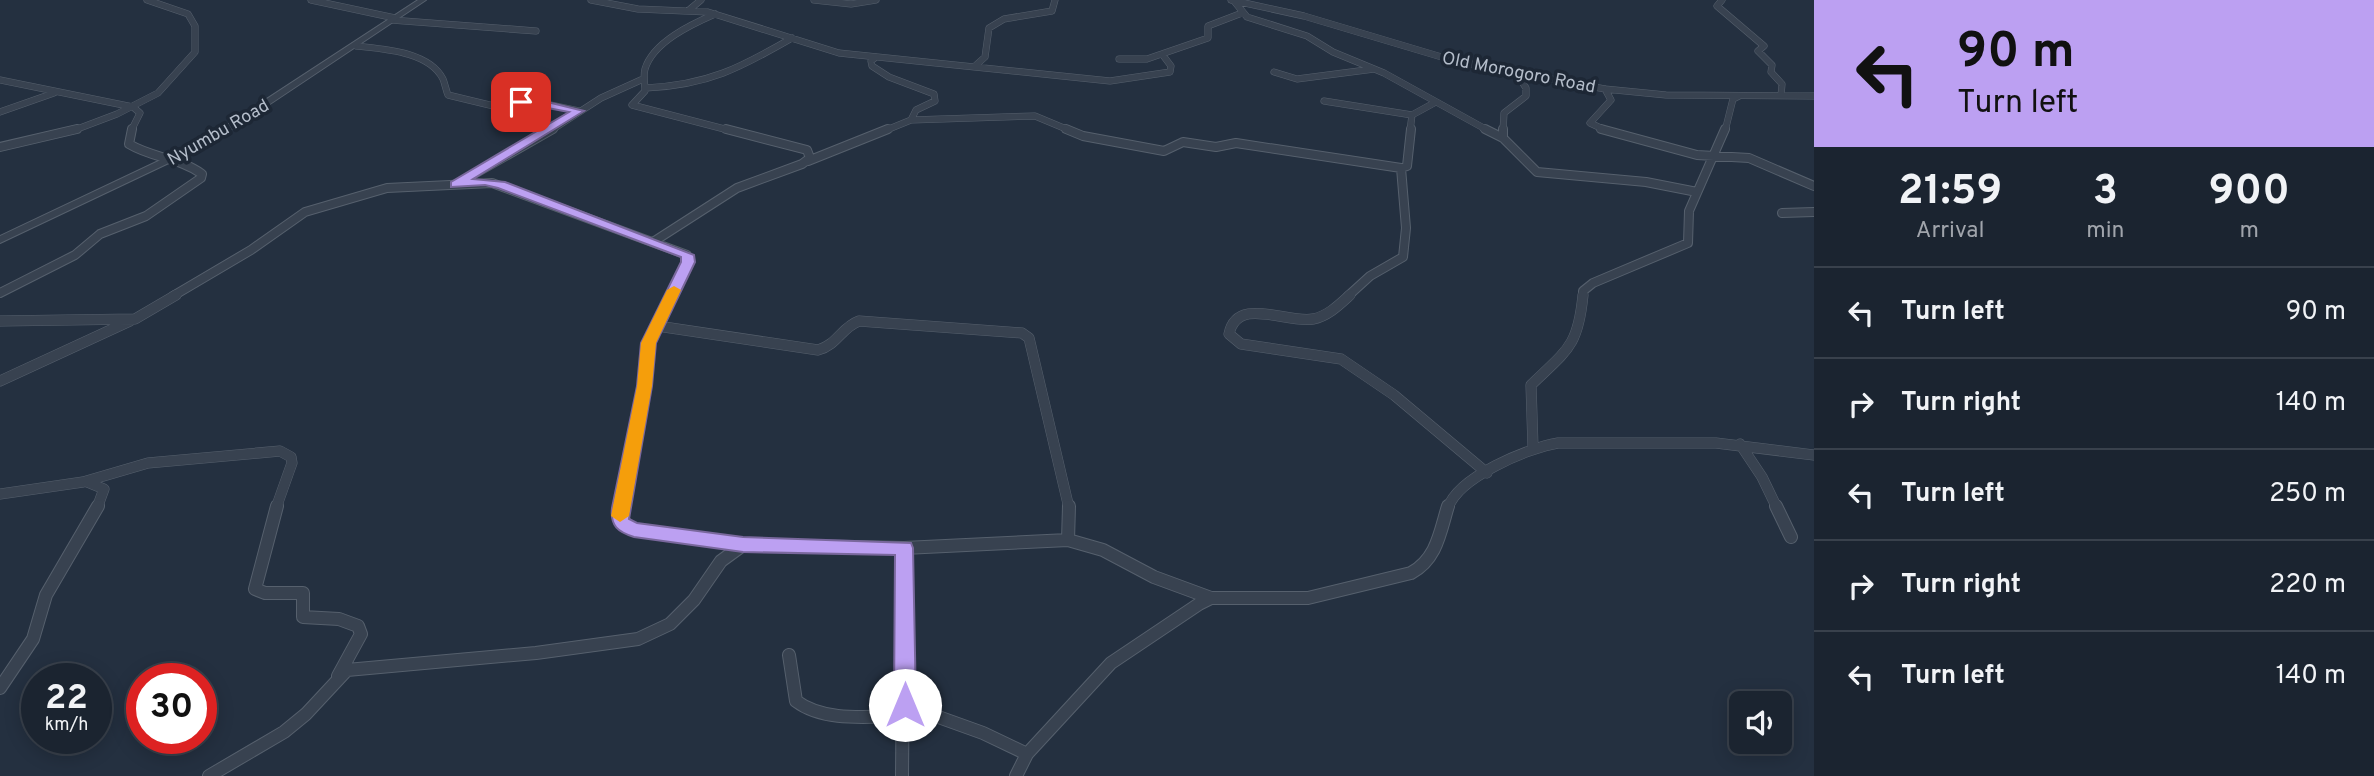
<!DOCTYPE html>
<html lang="en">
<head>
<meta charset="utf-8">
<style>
  :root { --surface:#1b2430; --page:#242c38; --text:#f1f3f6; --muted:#a0a4ab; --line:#39414c }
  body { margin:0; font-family:Overpass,sans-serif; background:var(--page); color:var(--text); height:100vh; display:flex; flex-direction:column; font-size:26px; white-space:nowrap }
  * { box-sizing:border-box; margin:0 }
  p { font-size:23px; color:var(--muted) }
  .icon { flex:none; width:38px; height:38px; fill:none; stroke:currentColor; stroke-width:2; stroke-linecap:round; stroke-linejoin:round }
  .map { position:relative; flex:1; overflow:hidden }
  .details { display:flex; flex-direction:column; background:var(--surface); width:560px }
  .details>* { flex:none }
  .guide { background:#bca0f2; color:#111; overflow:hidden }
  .fabs { position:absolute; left:1729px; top:691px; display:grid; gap:14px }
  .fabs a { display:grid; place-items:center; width:63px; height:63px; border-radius:10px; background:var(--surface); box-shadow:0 4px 18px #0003,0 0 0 2px var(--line); font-size:35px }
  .speed { position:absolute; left:21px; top:663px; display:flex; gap:14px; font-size:35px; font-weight:700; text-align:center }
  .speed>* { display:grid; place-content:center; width:91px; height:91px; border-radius:50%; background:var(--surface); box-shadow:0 4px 18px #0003,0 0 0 2px var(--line); line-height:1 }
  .speed small { font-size:18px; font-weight:400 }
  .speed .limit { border:10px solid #d22; background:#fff; color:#111 }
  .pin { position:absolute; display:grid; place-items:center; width:60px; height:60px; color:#fff; margin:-30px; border-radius:14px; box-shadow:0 4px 10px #0006 }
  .me { position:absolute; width:77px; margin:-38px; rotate:0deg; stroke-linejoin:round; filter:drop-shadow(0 0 5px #0008) }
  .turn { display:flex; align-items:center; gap:24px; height:147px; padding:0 28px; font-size:32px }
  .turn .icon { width:91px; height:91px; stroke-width:2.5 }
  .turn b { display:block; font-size:49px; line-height:60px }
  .eta { display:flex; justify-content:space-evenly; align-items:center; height:119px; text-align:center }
  .eta b { font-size:42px; font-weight:700; line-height:49px }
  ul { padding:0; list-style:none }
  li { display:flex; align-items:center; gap:21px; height:91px; padding:0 28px; border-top:2px solid var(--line) }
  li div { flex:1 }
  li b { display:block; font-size:26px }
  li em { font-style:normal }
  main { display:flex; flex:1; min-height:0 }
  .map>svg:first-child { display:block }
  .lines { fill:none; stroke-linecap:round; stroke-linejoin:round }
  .minor-far3-casing { stroke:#56606d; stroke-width:7 }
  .minor-far2-casing { stroke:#56606d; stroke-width:10 }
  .minor-far1-casing { stroke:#56606d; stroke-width:11 }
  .minor-casing { stroke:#56606d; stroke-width:14 }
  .tertiary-casing { stroke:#56606d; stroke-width:2 }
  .minor-far3 { stroke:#384250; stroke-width:6 }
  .minor-far2 { stroke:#384250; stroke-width:8 }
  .minor-far1 { stroke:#384250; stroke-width:10 }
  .minor { stroke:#384250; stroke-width:12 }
  .tertiary { fill:#384250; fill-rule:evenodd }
  .route { fill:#bca0f2; stroke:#7a689d; stroke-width:2 }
  .slow { fill:#f59e0b }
  .labels { text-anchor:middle; stroke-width:7; stroke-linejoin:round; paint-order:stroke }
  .far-street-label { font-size:18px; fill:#b4bdca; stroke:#1d2735 }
</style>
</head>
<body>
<main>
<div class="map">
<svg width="1814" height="776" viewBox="0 0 1814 776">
  <rect width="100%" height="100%" fill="#243040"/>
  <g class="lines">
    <defs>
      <path id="minor-far3" d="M 311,0 L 395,18
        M 591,0 L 638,9 L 708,12 L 839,53 L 1110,81 L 1170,72 L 1171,66 L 1162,54
        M 814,0 L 851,4 L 876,0
        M 1231,0 L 1304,16 L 1455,61 L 1605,89 L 1666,95 L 1814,96
        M 1722,0 L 1717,6 L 1764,46 L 1758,51 L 1772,65 L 1771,72 L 1782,84 L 1781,96
        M 1234,1 L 1247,17 L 1307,36 L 1333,52 L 1384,73 L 1489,131
        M 689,10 L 701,0
        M 715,14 C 692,24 653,42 645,69 C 643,76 645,84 645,91 L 632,105 L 732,131
        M 391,20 L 536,31
        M 356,46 C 382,49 429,51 443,79 C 445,84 446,90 448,95 L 502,108 L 527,100 L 579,111
        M 876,57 L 871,61 L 872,66 L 889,77 L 934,94 L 935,101 L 916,110 L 911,120 L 884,131
        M 1119,59 L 1147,59 L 1208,38 L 1208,26 L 1242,13
        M 975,66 L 985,57 L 989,28 L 1004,19 L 1052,11 L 1055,0
        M 1274,72 L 1297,79 L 1374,69
        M 0,80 L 133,107 L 140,113 L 131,131
        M 646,88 C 708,85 740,68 792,38
        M 1605,89 L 1611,100 L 1590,123 L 1607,131
        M 1324,101 L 1412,115
        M 0,112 L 54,93
        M 911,120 L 1035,116 L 1071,131
        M 72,131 L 117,114 L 158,93 L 195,52 L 195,26 L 188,14 L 147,0
        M 550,131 L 601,98 L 643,79
        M 1410,131 L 1412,115 L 1434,103
        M 1503,131 L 1504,113 L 1526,96 L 1526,88 L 1515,71
        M 1725,131 L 1733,99 L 1739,96"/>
      <path id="minor-far2" d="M 1066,129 L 1083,136 L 1164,151 L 1183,142 L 1216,147 L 1236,143 L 1401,168 L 1407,166 L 1411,129
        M 1485,129 L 1503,138 L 1537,172 L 1646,182 L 1697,192
        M 1601,129 L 1697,155 L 1749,158 L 1814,186
        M 1503,138 L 1503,129
        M 0,147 L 77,129
        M 808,161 L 888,129
        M 462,181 L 553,129
        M 1782,213 L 1814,212
        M 653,242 L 737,188 L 802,164 L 810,158 L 807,150 L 726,129
        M 0,293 L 75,255 L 100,234 L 146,216 L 201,178 L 202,174 C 180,158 152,158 129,144 L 132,129
        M 173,296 L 251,250 L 305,212 L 387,188 L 492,183 L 687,255 L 688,262 L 671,296
        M 1348,296 L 1370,276 L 1403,257 L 1406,228 L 1401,168
        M 1583,296 L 1583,291 L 1593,283 L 1688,243 L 1689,211 L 1725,129"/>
      <path id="minor-far1" d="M 672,295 L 660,324 L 664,327 L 818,350 C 837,345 842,327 859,321 L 1022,333 L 1029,338 L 1069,508
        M 1350,295 C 1339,305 1328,316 1313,319 C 1287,324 1237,295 1229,334 L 1241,344 L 1341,359 L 1394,395 L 1487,473
        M 0,321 L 135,319 L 176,295
        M 0,381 L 130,321
        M 1740,444 L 1762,477 L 1777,508
        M 1533,447 L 1531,385 C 1567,350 1578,347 1583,295
        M 87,482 L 104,489 L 97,508
        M 0,494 L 83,482 L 148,463 L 280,451 L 291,457 L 292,463 L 276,508
        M 622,508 L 645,386 L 649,343 L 660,324
        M 1448,508 C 1458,477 1528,448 1558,443 L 1716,443 L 1814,455"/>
      <path id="minor" d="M 277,506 L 255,589 L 265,593 L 303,593 L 303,617 L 339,619 L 358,626 L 361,634 L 338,676
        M 622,506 L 620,519 L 634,530 L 743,545
        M 1776,506 L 1791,537
        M 1068,540 L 1069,506
        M 789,655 L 796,701 C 825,723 871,716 905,716
        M 0,688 L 33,639 L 46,595 L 98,506
        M 905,705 L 983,733 L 1027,754
        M 209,776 L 284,732 L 306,714 L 347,670 L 536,653 L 638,639 L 670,624 L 694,600 L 721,561 L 743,545 L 904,548 L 1068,540 L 1103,550 L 1154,577 L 1211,598
        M 902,776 L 904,548
        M 1016,776 L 1027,754 L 1111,663 L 1199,604 L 1211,598 L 1308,598 L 1411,573 C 1437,559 1440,532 1448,506"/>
      <path id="tertiary" d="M 418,0 L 426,0 L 213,142 L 0,243 L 0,236 L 207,138 Z"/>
    </defs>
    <!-- minor-far3 casing -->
    <use href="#minor-far3" class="minor-far3-casing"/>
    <!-- minor-far2 casing -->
    <use href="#minor-far2" class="minor-far2-casing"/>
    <!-- minor-far1 casing -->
    <use href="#minor-far1" class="minor-far1-casing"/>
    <!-- minor casing -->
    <use href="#minor" class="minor-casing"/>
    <!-- tertiary casing -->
    <use href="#tertiary" class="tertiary-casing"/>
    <!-- minor-far3 -->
    <use href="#minor-far3" class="minor-far3"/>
    <!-- minor-far2 -->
    <use href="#minor-far2" class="minor-far2"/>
    <!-- minor-far1 -->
    <use href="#minor-far1" class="minor-far1"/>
    <!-- minor -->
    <use href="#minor" class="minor"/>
    <!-- tertiary -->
    <use href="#tertiary" class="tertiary"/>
  </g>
  <!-- route -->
  <path class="route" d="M 527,97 L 584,111 L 473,179 L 505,182 L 694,255 L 695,262 L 656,343 L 652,386 L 629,519 L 637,523 L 743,537 L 911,543 L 913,548 L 916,705 L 913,712 L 905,715 L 898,712 L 894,705 L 895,555 L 743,552 L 634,537 C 618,532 610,526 612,508 L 637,386 L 641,343 L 681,262 L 681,257 L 498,188 L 485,185 L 451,187 L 451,182 L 569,112 L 516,102 Z"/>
  <!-- slow -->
  <path class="slow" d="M 674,286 L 681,290 L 656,343 L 652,386 L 629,516 L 620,522 L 611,516 L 637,386 L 641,343 L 667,290 Z"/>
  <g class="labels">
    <!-- far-street labels -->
    <g class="far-street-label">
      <text transform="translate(1519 72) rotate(11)" y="6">Old Morogoro Road</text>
      <text transform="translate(218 132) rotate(-30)" y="6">Nyumbu Road</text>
    </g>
  </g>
</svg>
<div class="fabs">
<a><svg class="icon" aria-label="sound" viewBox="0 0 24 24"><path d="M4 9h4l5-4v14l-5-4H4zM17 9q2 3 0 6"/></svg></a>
</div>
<div class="speed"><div>22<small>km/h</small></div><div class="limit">30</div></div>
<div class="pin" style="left:521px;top:102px;background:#d93025"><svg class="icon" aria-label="arrive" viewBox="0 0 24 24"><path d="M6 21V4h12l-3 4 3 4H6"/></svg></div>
<svg class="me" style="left:905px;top:705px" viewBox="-20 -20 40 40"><circle r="19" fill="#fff"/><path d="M0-13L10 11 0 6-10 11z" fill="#bca0f2"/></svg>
</div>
<section class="details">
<div class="guide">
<div class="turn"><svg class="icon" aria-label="left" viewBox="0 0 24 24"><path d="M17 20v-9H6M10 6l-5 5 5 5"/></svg><div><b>90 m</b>Turn left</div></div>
</div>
<div class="eta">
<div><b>21:59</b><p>Arrival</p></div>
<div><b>3</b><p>min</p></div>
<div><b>900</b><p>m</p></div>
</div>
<ul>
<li><svg class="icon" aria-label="left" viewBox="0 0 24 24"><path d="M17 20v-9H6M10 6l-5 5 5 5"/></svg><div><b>Turn left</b></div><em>90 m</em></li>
<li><svg class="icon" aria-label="right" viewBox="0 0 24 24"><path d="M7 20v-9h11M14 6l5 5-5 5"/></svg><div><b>Turn right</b></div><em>140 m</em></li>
<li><svg class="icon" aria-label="left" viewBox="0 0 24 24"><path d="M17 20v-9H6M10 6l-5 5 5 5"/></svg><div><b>Turn left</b></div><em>250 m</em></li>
<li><svg class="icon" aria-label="right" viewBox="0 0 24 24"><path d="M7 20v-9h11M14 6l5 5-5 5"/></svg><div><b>Turn right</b></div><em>220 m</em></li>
<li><svg class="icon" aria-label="left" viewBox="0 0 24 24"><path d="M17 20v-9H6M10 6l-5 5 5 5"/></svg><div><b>Turn left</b></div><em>140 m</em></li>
</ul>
</section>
</main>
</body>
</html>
